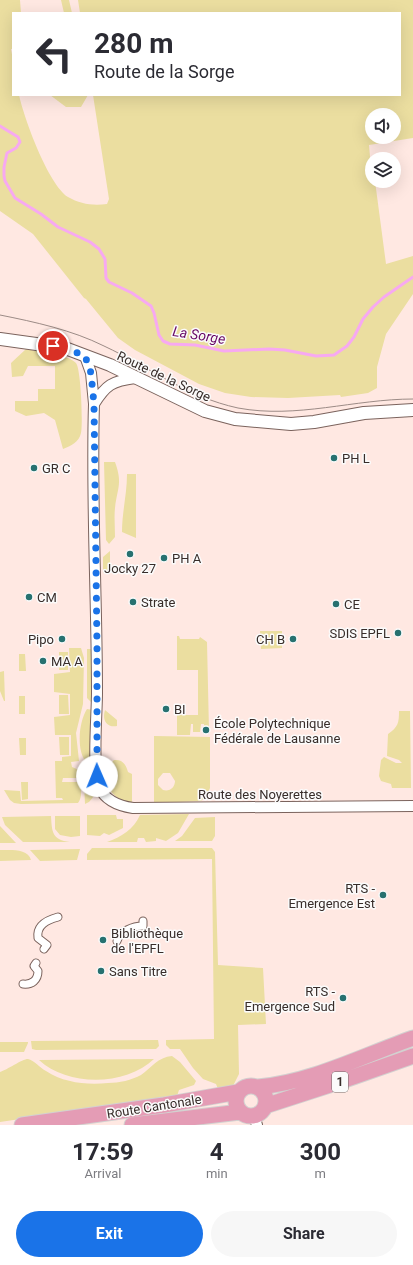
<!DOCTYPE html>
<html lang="en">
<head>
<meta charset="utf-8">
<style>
  :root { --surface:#fff; --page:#f7f7f7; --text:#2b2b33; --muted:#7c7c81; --accent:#1a73e8 }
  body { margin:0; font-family:Roboto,sans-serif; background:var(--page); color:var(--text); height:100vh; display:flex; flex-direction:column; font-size:15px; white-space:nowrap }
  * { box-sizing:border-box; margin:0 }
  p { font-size:13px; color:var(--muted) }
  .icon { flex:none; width:22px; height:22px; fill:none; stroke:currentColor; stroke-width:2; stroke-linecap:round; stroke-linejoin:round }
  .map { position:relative; height:1125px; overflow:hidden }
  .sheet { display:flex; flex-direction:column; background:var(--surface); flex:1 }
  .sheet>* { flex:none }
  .top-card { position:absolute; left:12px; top:12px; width:389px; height:84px; border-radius:0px; box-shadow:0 4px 16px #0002; background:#fff; color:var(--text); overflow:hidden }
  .fabs { position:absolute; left:365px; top:108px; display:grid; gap:8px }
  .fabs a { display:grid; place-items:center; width:36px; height:36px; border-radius:50%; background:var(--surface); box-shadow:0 4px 16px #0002; font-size:20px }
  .pin { position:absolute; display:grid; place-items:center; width:34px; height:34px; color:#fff; margin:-17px; border:2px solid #fff; border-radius:50%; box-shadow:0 1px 4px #0007 }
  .me { position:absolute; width:44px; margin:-22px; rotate:359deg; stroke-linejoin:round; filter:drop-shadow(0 0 3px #0008) }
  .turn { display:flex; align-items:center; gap:14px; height:84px; padding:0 16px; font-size:18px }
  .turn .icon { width:52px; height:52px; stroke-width:2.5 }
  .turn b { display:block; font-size:28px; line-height:34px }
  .eta { display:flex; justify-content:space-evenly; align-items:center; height:68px; text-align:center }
  .eta b { font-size:24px; font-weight:700; line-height:28px }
  .button { display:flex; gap:8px; margin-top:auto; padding:8px 16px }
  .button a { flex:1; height:46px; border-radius:24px; background:var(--accent); color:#fff; font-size:16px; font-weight:700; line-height:46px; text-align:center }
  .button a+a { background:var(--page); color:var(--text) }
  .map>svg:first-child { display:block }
  .green { fill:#ebdea0; fill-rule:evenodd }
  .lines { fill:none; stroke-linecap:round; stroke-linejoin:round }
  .stream { stroke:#f7a9f1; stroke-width:3 }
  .pedestrian-casing { stroke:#7b635d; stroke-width:9 }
  .minor-casing { stroke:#7b635d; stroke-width:12 }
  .tertiary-casing { stroke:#7b635d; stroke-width:14 }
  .primary-casing { stroke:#d3d1d0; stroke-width:17 }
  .pedestrian { stroke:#fff; stroke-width:7 }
  .minor { stroke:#fff; stroke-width:10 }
  .tertiary { stroke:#fff; stroke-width:12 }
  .primary { stroke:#e49cb5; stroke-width:15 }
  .tram { stroke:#9c8b86; stroke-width:1 }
  .route { stroke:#1a73e8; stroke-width:7; stroke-dasharray:0 12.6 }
  .poi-dot { fill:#277170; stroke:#fbfbfb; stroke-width:1.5 }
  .labels { text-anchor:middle; stroke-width:3; stroke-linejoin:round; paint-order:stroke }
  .shield { fill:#fbfbfb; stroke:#726b69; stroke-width:1 }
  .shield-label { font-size:12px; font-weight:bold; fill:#382d2a }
  .street-label { font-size:13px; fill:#382d2a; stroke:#fbfbfb }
  .poi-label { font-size:13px; fill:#382d2a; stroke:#fbfbfb; text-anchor:start }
  .water-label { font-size:14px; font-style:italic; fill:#670865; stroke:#fbfbfb }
</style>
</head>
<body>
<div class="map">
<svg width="413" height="1125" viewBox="0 0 413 1125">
  <rect width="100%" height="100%" fill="#ffe8e2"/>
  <!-- green -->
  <path class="green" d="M 0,0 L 20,0 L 21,13 L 13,13 L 13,49 L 11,49 L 13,60 L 13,95 L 19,95 C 24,118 48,184 68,197 C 80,204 93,206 107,204 L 109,199 L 93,95 L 400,95 L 400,13 L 80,13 L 78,0 L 413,0 L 413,138 L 369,145 L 372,181 L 375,181 L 386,264 L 413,256 L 413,294 L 386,334 L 377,367 L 377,388 L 368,393 L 341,397 L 340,395 L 288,398 L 251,397 L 225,393 L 199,384 L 135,350 L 118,338 L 86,299 L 84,298 L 33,234 L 0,211 ZM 372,115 L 394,115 L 394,137 L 372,137 Z
    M 61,0 L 69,0 L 72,13 L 64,13 Z
    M 50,95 L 88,95 L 81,107 L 66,107 Z
    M 26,349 C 38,352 68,354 76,363 C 81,369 83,424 81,433 C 79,442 71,446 63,449 L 55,420 L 44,413 L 26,416 L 15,411 L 15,401 L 38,401 L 38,389 L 55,389 L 55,366 L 28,366 L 23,376 L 12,377 L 11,363 Z
    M 104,462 L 115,462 C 123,484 117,488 115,508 C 114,517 115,527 115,537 L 109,544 L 106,540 Z
    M 127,474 L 136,474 L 136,538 L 122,532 C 122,512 127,494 127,474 Z
    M 110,551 L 110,573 L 103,573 L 103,557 Z
    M 260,631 L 282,631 L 282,648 L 261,649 Z
    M 177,636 L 179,636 L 180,639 L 199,639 L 200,637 L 207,642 L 209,731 L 204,731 L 204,724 L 201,724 L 200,732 L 193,732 L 193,724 L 191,724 L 190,735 L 177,735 L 177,715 L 198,715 L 198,670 L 177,670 Z
    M 69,648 L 81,648 L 84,658 L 83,704 L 76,733 L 79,761 L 71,762 L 72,767 L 79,770 L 79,778 L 63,778 L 62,782 L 79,782 C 82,789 82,798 78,803 L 21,804 L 14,803 L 10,800 L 4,790 L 20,791 L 21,801 L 63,800 L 62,798 L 56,798 L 55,761 L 62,761 L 62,757 L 71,756 L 71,735 L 55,735 L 54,717 L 70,715 L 70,694 L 54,692 L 54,674 L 70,672 Z
    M 87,649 L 93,649 L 93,704 L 87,698 Z
    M 59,652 L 68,652 L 68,670 L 59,670 Z
    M 19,654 L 25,654 L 26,671 L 19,671 Z
    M 4,671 L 5,701 L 4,701 L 0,691 L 0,672 Z
    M 59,695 L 68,695 L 69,714 L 59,714 Z
    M 19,696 L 25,696 L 25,714 L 19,714 Z
    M 87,709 L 93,710 L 90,758 L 91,762 L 86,762 C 76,750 79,721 87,709 Z
    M 105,710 L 117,720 L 117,726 C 106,728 102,719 105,710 Z
    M 399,711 L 410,711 L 411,788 L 392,788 L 391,784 L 381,781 L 379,776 L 381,760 L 384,757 L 396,763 L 402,763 L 399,760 L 387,756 L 388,734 C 398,727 399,723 399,711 Z
    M 154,736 L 210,737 L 210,788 L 207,795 L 201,801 L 154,803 ZM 163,773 L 170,773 L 175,781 C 175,787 170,792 163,790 L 158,785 L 158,779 Z
    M 59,737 L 69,737 L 69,755 L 60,755 Z
    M 19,738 L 26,738 L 26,755 L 20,755 Z
    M 114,760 C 123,759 126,765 128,772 L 132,774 L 132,803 C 111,799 104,785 102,765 L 109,765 Z
    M 21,782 L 28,782 L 28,799 L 22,800 Z
    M 91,782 L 94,796 L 89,802 L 85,804 L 84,783 Z
    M 189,814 L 178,833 L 166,841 L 156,838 L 156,841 L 146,842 L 144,838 L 138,838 L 137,842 L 107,842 C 121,837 134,829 140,815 Z
    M 87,815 L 116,815 L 117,819 L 123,819 L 123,828 L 109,835 L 104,833 L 100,836 L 87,835 Z
    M 51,816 C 52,832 52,840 70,842 L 23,842 L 5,825 L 2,817 Z
    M 55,816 L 80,816 L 80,836 L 71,837 L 60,835 L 55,829 Z
    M 215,817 L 215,836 L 212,841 L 175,841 L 182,836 L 195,818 Z
    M 0,826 L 16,843 L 0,843 Z
    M 92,848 L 212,848 L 215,852 L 218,965 L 263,968 L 266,1024 L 238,1025 L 239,1074 L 233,1086 L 218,1089 L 216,1084 L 203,1079 L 193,1068 L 180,1049 L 170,1049 L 166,1045 L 166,1040 L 214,1039 L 212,859 L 87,860 L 87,854 Z
    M 80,849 L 77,860 L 40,861 L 30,850 Z
    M 0,850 C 10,850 28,848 31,860 L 0,861 Z
    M 158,1040 L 159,1046 L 156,1049 L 36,1050 L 32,1049 L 31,1041 Z
    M 0,1042 L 28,1042 L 28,1043 L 24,1052 L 0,1052 Z
    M 172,1056 L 180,1062 L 196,1081 L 194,1085 L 179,1090 L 177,1096 L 0,1122 L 0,1072 C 7,1070 22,1059 28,1059 C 34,1060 40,1068 46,1071 C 64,1083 87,1085 108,1083 C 119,1083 132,1080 141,1075 C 151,1068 158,1057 172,1056 Z
    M 154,1059 C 126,1086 68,1087 39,1060 Z"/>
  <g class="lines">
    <!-- stream -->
    <path class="stream" d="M 0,126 L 18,137 L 20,142 L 16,148 L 7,153 L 4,167 L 4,176 L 5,181 L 15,198 L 41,214 L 58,227 L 90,242 L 99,249 L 105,259 L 106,278 L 109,282 L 132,293 L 151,306 L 154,313 L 159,335 L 163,341 L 170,344 L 195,345 L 224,351 L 269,349 L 285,350 L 316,356 L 334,355 L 347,346 L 354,337 L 363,319 L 373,307 L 384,297 L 413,277"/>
    <defs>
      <path id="pedestrian" d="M 117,941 C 120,931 133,926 143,926 L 143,921
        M 44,949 L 47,945 L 38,938 C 36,925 47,920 58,917
        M 23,984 C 32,985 38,980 38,971 L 34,966 L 36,963"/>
      <path id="minor" d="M 85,356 L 91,373 L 94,404 C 91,500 97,597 97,693 C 97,714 92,770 99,787 C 105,800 119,806 133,808 L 413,806
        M 94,404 C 106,385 112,381 135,378
        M 254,1116 L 257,1125"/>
      <path id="tertiary" d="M 0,339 L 65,348 L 110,365 L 205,411 L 235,419 L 291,424 L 314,422 L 364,413 L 413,410"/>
      <path id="primary" d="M236 1101a15 15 0 1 1 30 0a15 15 0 1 1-30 0Z
        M 258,1087 C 312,1082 362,1056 413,1038
        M 265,1106 L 339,1082 L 413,1056
        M 22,1125 L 164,1105 L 238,1092
        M 132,1125 L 240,1112"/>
    </defs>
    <!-- pedestrian casing -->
    <use href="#pedestrian" class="pedestrian-casing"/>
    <!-- minor casing -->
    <use href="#minor" class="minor-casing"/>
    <!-- tertiary casing -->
    <use href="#tertiary" class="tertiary-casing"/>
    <!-- primary casing -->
    <use href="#primary" class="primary-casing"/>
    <!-- pedestrian -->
    <use href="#pedestrian" class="pedestrian"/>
    <!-- minor -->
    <use href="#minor" class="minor"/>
    <!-- tertiary -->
    <use href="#tertiary" class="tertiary"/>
    <!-- primary -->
    <use href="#primary" class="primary"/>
    <!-- tram -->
    <path class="tram" d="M 0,315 C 35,322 72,330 104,346 C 151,368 187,397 238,408 C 297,419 354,399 413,399"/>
  </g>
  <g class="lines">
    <!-- route -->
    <path class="route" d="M 53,346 L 65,348 L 85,356 L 91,373 L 94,404 L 97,647 L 97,776"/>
  </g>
  <!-- markers -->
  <g class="poi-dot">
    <circle cx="334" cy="458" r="4"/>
    <circle cx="34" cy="468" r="4"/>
    <circle cx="130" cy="554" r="4"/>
    <circle cx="164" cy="558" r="4"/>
    <circle cx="29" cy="597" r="4"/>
    <circle cx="133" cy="602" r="4"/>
    <circle cx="336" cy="604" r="4"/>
    <circle cx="398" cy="633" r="4"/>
    <circle cx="62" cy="639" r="4"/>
    <circle cx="293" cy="639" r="4"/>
    <circle cx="43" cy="661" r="4"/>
    <circle cx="166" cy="709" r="4"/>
    <circle cx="206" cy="730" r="4"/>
    <circle cx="383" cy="895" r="4"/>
    <circle cx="103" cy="940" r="4"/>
    <circle cx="101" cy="971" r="4"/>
    <circle cx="343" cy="998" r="4"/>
  </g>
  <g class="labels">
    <!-- shield labels -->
    <rect class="shield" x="332" y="1072" width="16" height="20" rx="3"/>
    <g class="shield-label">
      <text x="340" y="1086">1</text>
    </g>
    <!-- street labels -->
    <g class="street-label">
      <text transform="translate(164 376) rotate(25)" y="5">Route de la Sorge</text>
      <text x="260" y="799">Route des Noyerettes</text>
      <text transform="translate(154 1106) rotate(-9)" y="5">Route Cantonale</text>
    </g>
    <!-- poi labels -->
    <g class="poi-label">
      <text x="342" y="463">PH L</text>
      <text x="42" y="473">GR C</text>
      <text x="172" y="563">PH A</text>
      <text x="130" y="573" text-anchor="middle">Jocky 27</text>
      <text x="37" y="602">CM</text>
      <text x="141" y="607">Strate</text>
      <text x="344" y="609">CE</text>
      <text x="390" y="638" text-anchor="end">SDIS EPFL</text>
      <text x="54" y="644" text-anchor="end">Pipo</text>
      <text x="285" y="644" text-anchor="end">CH B</text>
      <text x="51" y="666">MA A</text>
      <text x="174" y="714">BI</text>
      <text x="214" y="728">École Polytechnique<tspan x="214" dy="15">Fédérale de Lausanne</tspan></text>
      <text x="375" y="893" text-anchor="end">RTS -<tspan x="375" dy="15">Emergence Est</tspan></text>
      <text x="111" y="938">Bibliothèque<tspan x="111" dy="15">de l'EPFL</tspan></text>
      <text x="109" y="976">Sans Titre</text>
      <text x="335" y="996" text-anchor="end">RTS -<tspan x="335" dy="15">Emergence Sud</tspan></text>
    </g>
    <!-- water labels -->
    <g class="water-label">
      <text transform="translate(199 335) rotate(9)" y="5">La Sorge</text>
    </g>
  </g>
</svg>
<div class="fabs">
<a><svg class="icon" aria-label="sound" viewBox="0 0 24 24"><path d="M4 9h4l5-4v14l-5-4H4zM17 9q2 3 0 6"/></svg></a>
<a><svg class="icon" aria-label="layers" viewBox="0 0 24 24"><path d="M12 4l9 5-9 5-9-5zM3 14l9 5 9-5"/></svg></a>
</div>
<div class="pin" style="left:53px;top:346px;background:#d93025"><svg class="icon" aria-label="arrive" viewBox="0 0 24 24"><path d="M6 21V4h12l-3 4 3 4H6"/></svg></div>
<svg class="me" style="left:97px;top:776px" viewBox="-20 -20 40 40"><circle r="19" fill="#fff"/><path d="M0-13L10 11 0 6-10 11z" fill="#1a73e8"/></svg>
<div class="top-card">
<div class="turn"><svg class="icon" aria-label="left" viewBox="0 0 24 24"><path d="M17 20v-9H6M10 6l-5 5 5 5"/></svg><div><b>280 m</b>Route de la Sorge</div></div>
</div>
</div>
<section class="sheet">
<div class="eta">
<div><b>17:59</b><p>Arrival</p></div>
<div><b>4</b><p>min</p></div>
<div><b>300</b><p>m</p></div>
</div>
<div class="button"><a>Exit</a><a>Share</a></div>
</section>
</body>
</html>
